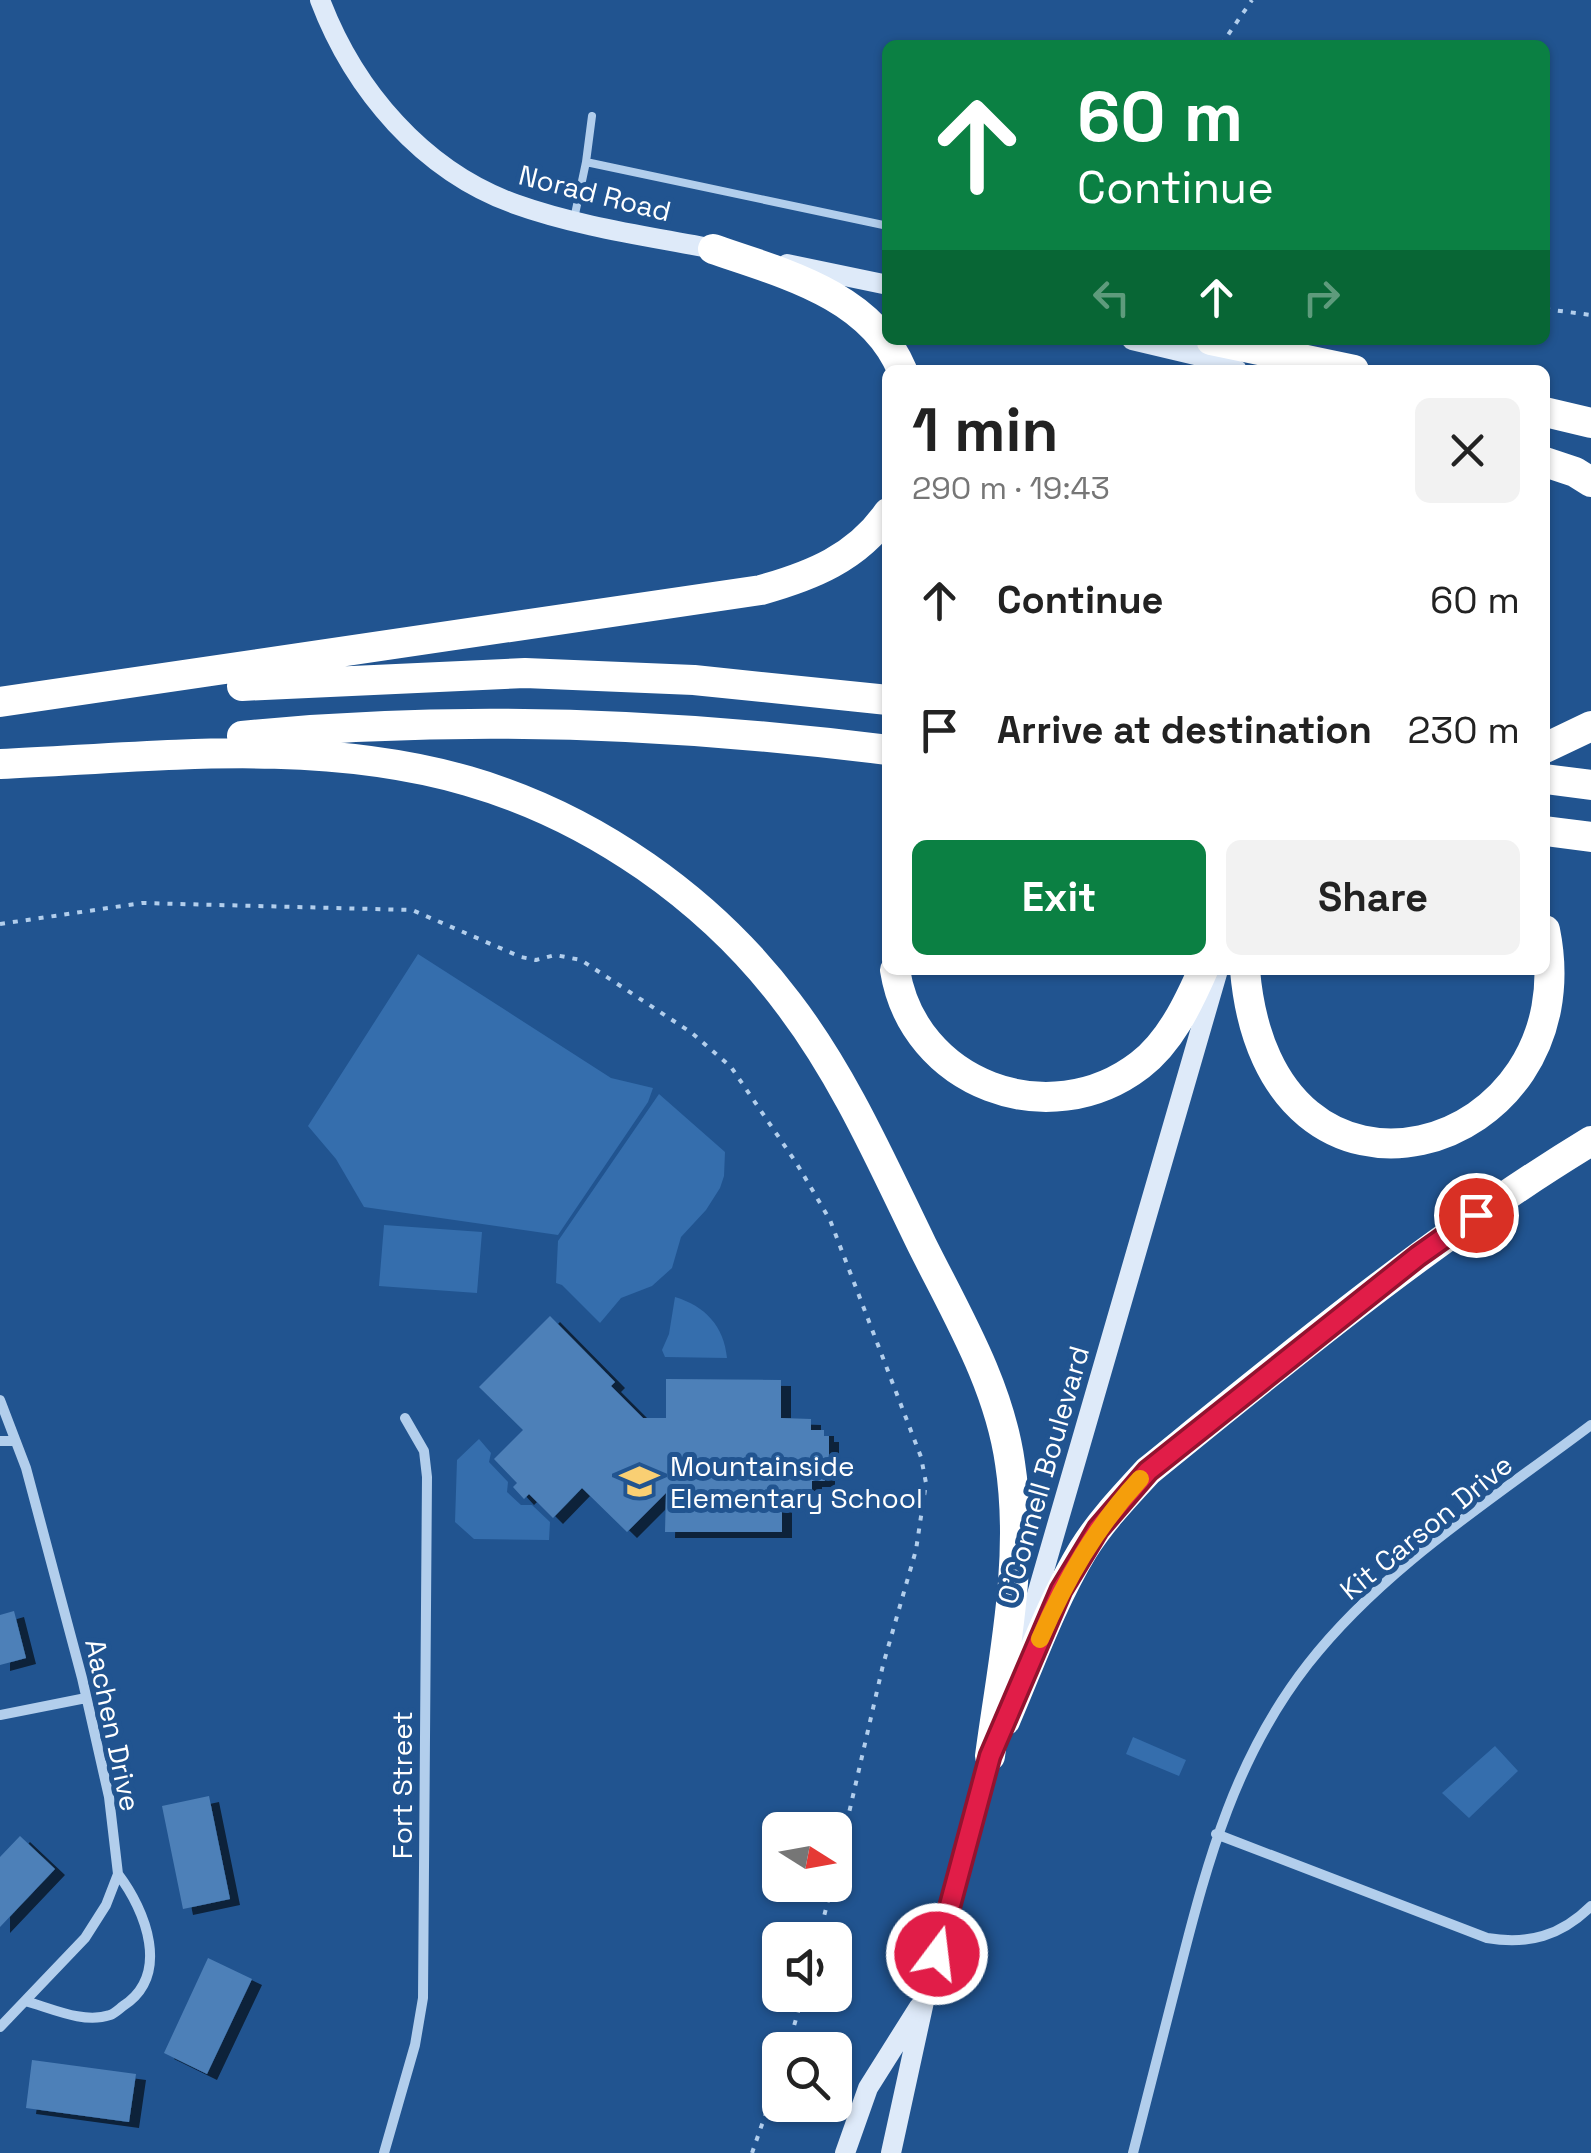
<!DOCTYPE html>
<html lang="en">
<head>
<meta charset="utf-8">
<style>
  :root { --surface:#fff; --page:#f2f2f2; --text:#222; --muted:#767676; --accent:#0b8043 }
  body { margin:0; font-family:"Space Grotesk",sans-serif; background:var(--page); color:var(--text); height:100vh; display:flex; flex-direction:column; font-size:38px; white-space:nowrap }
  * { box-sizing:border-box; margin:0 }
  p { font-size:32px; color:var(--muted) }
  .icon { flex:none; width:55px; height:55px; fill:none; stroke:currentColor; stroke-width:2; stroke-linecap:round; stroke-linejoin:round }
  .map { position:relative; flex:1; overflow:hidden }
  .side { position:absolute; left:882px; top:365px; width:668px; height:610px; display:flex; flex-direction:column; background:var(--surface); border-radius:15px; box-shadow:0 2px 8px #0004 }
  .side>* { flex:none }
  .banner { position:absolute; left:882px; top:40px; width:668px; height:305px; border-radius:15px; box-shadow:0 2px 8px #0004; background:#0b8043; color:#fff; overflow:hidden }
  .needle { width:65px; rotate:101deg }
  .buttons { position:absolute; left:762px; top:1812px; display:grid; gap:20px }
  .buttons a { display:grid; place-items:center; width:90px; height:90px; border-radius:15px; background:var(--surface); box-shadow:0 2px 8px #0004; font-size:50px }
  .pin { position:absolute; display:grid; place-items:center; width:85px; height:85px; color:#fff; margin:-42px; border:5px solid #fff; border-radius:50%; box-shadow:0 2px 10px #0007 }
  .me { position:absolute; width:110px; margin:-55px; rotate:15deg; stroke-linejoin:round; filter:drop-shadow(0 0 8px #0008) }
  .turn { display:flex; align-items:center; gap:35px; height:210px; padding:0 30px; font-size:45px }
  .turn .icon { width:130px; height:130px; stroke-width:2.5 }
  .turn b { display:block; font-size:70px; line-height:85px }
  .lanes { display:flex; align-items:center; height:95px; padding:0 30px; background:#0003; justify-content:center; gap:50px; direction:ltr }
  .lanes .off { opacity:.35 }
  .round { display:grid; place-items:center; flex:none; width:105px; height:105px; border-radius:15px; background:var(--page) }
  .head { display:flex; align-items:center; justify-content:space-between; height:170px; padding:0 30px }
  h1 { font-size:60px; font-weight:700; line-height:75px }
  .cta { display:flex; gap:20px; margin-top:auto; padding:20px 30px }
  .cta a { flex:1; height:115px; border-radius:15px; background:var(--accent); color:#fff; font-size:40px; font-weight:700; line-height:115px; text-align:center }
  .cta a+a { background:var(--page); color:var(--text) }
  ul { padding:0; list-style:none }
  li { display:flex; align-items:center; gap:30px; height:130px; padding:0 30px }
  li div { flex:1 }
  li b { display:block; font-size:38px }
  li em { font-style:normal }
  .map>svg:first-child { display:block }
  .green { fill:#356ead }
  .building { fill:#4e80b8; filter:url(#shadow) }
  .lines { fill:none; stroke-linecap:round; stroke-linejoin:round }
  .path { stroke:#b2ceec; stroke-width:4; stroke-dasharray:5 8; stroke-linecap:butt }
  .lane { stroke:#b2ceec; stroke-width:8 }
  .street { stroke:#b2ceec; stroke-width:10 }
  .secondary { stroke:#deeaf9; stroke-width:20 }
  .highway { stroke:#fff; stroke-width:30 }
  .route-casing { stroke:#92132f; stroke-width:25 }
  .route { stroke:#e11d48; stroke-width:18 }
  .slow { stroke:#f59e0b; stroke-width:18 }
  .labels { text-anchor:middle; stroke-width:10; stroke-linejoin:round; paint-order:stroke }
  .street-label { font-size:28px; fill:#fff; stroke:#215490 }
  .poi-label { font-size:28px; fill:#fff; stroke:#215490; text-anchor:start }
</style>
</head>
<body>
<div class="map">
<svg width="1591" height="2153" viewBox="0 0 1591 2153">
  <defs>
    <filter id="shadow"><feDropShadow dx="10" dy="6" stdDeviation="0" flood-color="#0009"/></filter>
  </defs>
  <rect width="100%" height="100%" fill="#215490"/>
  <!-- green -->
  <path class="green" d="M 418,954 L 611,1078 L 653,1088 L 648,1102 L 558,1235 L 364,1207 L 336,1159 L 308,1126 Z
    M 659,1094 L 725,1152 L 724,1176 L 720,1188 L 706,1210 L 681,1237 L 672,1268 L 652,1286 L 621,1298 L 600,1323 L 562,1285 L 556,1283 L 558,1241 Z
    M 384,1225 L 482,1232 L 477,1293 L 379,1286 Z
    M 675,1297 C 705,1306 724,1326 727,1358 L 665,1357 L 662,1350 L 669,1334 Z
    M 479,1439 L 491,1453 L 489,1462 L 508,1482 L 507,1492 L 521,1505 L 532,1505 L 550,1522 L 549,1540 L 474,1539 L 455,1522 L 457,1460 Z
    M 1133,1737 L 1186,1760 L 1179,1776 L 1126,1754 Z
    M 1495,1746 L 1518,1771 L 1469,1818 L 1442,1793 Z"/>
  <!-- building -->
  <path class="building" d="M 550,1316 L 615,1382 L 611,1386 L 643,1418 L 666,1418 L 666,1379 L 781,1380 L 781,1418 L 811,1419 L 811,1430 L 824,1430 L 824,1436 L 829,1436 L 829,1474 L 825,1474 L 825,1481 L 812,1481 L 812,1493 L 782,1492 L 782,1532 L 665,1532 L 666,1493 L 627,1532 L 582,1488 L 553,1518 L 529,1494 L 524,1499 L 513,1487 L 517,1483 L 494,1459 L 523,1430 L 479,1387 Z
    M 14,1611 L 26,1658 L 0,1665 L 0,1615 Z
    M 209,1796 L 230,1899 L 183,1909 L 162,1806 Z
    M 20,1836 L 55,1869 L 0,1927 L 0,1857 Z
    M 208,1958 L 252,1979 L 207,2074 L 164,2053 Z
    M 32,2060 L 136,2074 L 129,2122 L 26,2108 Z"/>
  <g class="lines">
    <!-- path -->
    <path class="path" d="M 1221,45 L 1252,0
      M 1545,309 L 1591,315
      M 0,924 L 142,903 L 412,910 L 521,957 L 536,960 L 555,955 L 581,960 L 692,1033 L 731,1067 L 797,1164 L 830,1220 L 921,1457 L 926,1483 L 916,1550 L 883,1665 L 835,1874
      M 818,1940 L 832,1885
      M 787,2050 L 803,1995
      M 752,2153 L 780,2073"/>
    <!-- lane -->
    <path class="lane" d="M 586,162 L 592,116
      M 574,219 L 586,162 L 888,226"/>
    <!-- street -->
    <path class="street" d="M 0,1400 L 26,1468 L 82,1678 L 109,1797 L 118,1874 L 106,1905 L 85,1938 L 0,2027
      M 0,1441 L 15,1441
      M 0,1715 L 86,1698
      M 1216,1834 L 1487,1938 C 1528,1945 1561,1936 1591,1906
      M 25,2001 C 51,2008 83,2024 110,2015 C 115,2013 119,2009 123,2006 C 171,1975 146,1911 118,1874
      M 384,2153 L 415,2045 L 423,1998 L 427,1477 L 424,1451 L 405,1418
      M 1133,2153 C 1149,2092 1164,2030 1180,1969 C 1208,1859 1236,1756 1308,1664 C 1384,1567 1493,1499 1591,1425"/>
    <!-- secondary -->
    <path class="secondary" d="M 320,0 C 354,90 423,171 515,204 C 582,228 655,237 724,251
      M 787,264 L 888,285
      M 1132,340 L 1208,358 L 1237,370
      M 1020,1653 L 1218,970
      M 845,2153 L 868,2088 L 919,2007
      M 891,2153 L 925,1997 L 992,1748"/>
    <!-- highway -->
    <path class="highway" d="M 713,249 C 783,273 871,295 902,370
      M 1211,340 L 1354,370
      M 1545,412 L 1591,423
      M 1545,462 L 1575,472 L 1591,482
      M 242,686 L 525,673 L 694,680 L 888,700
      M 0,702 L 761,590 C 811,576 857,558 888,513
      M 242,736 C 457,714 673,723 888,750
      M 1545,748 L 1591,726
      M 0,764 C 156,757 316,737 468,781 C 593,817 710,899 788,1003 C 844,1076 882,1163 922,1245 C 957,1315 999,1385 1010,1463 C 1025,1560 1003,1659 990,1756
      M 1545,779 L 1591,785
      M 1545,831 L 1591,837
      M 895,970 C 913,1084 1049,1135 1140,1065 C 1170,1042 1188,1004 1203,970
      M 1245,970 C 1269,1251 1591,1156 1545,930
      M 1005,1721 C 1030,1663 1051,1603 1083,1550 C 1101,1521 1125,1496 1148,1471 C 1291,1355 1433,1237 1591,1141"/>
  </g>
  <g class="lines">
    <defs>
      <path id="route" d="M 937,1954 L 990,1756 L 1061,1590 L 1098,1529 L 1148,1471 L 1418,1256 L 1476,1215"/>
    </defs>
    <!-- route casing -->
    <use href="#route" class="route-casing"/>
    <!-- route -->
    <use href="#route" class="route"/>
    <!-- slow -->
    <path class="slow" d="M 1040,1639 C 1066,1579 1095,1528 1140,1479"/>
  </g>
  <!-- icons -->
  <defs>
    <symbol id="school-bare" viewBox="-9 -9 18 18"><path d="M0-5L7-2L0 1L-7-2ZM-4 1L0 2.5L4 1V4Q0 6-4 4Z" fill="#f9cf73" stroke="#215490" stroke-width="2.5" paint-order="stroke"/></symbol>
  </defs>
  <g fill-rule="evenodd">
    <use href="#school-bare" x="612" y="1454" width="55" height="55"/>
  </g>
  <g class="labels">
    <!-- street labels -->
    <g class="street-label">
      <text transform="translate(595 193) rotate(14)" y="10">Norad Road</text>
      <text transform="translate(1043 1475) rotate(-74)" y="10">O'Connell Boulevard</text>
      <text transform="translate(1426 1527) rotate(-39)" y="10">Kit Carson Drive</text>
      <text transform="translate(113 1725) rotate(78)" y="10">Aachen Drive</text>
      <text transform="translate(402 1785) rotate(-90)" y="10">Fort Street</text>
    </g>
    <!-- poi labels -->
    <g class="poi-label">
      <text x="670" y="1476">Mountainside<tspan x="670" dy="32">Elementary School</tspan></text>
    </g>
  </g>
</svg>
<div class="buttons">
<a><svg class="needle" viewBox="-14 -14 28 28"><path d="M0-13l5 13h-10z" fill="#e53935"/><path d="M0 13l5-13h-10z" fill="#767676"/></svg></a>
<a><svg class="icon" aria-label="sound" viewBox="0 0 24 24"><path d="M4 9h4l5-4v14l-5-4H4zM17 9q2 3 0 6"/></svg></a>
<a><svg class="icon" aria-label="search" viewBox="0 0 24 24"><circle cx="10" cy="10" r="6"/><path d="M15 15l6 6"/></svg></a>
</div>
<div class="pin" style="left:1476px;top:1215px;background:#d93025"><svg class="icon" aria-label="arrive" viewBox="0 0 24 24"><path d="M6 21V4h12l-3 4 3 4H6"/></svg></div>
<svg class="me" style="left:937px;top:1954px" viewBox="-20 -20 40 40"><circle r="17" fill="#e11d48" stroke="#fff" stroke-width="3"/><path d="M0-11L8 9 0 5-8 9z" fill="#fff"/></svg>
<div class="banner">
<div class="turn"><svg class="icon" aria-label="ahead" viewBox="0 0 24 24"><path d="M12 20V5M6 11l6-6 6 6"/></svg><div><b>60 m</b>Continue</div></div>
<div class="lanes"><svg class="icon off" aria-label="left" viewBox="0 0 24 24"><path d="M17 20v-9H6M10 6l-5 5 5 5"/></svg><svg class="icon" aria-label="ahead" viewBox="0 0 24 24"><path d="M12 20V5M6 11l6-6 6 6"/></svg><svg class="icon off" aria-label="right" viewBox="0 0 24 24"><path d="M7 20v-9h11M14 6l5 5-5 5"/></svg></div>
</div>
<section class="side">
<div class="head"><div><h1>1 min</h1><p>290 m · 19:43</p></div><a class="round"><svg class="icon" aria-label="close" viewBox="0 0 24 24"><path d="M6 6l12 12M18 6L6 18"/></svg></a></div>
<ul>
<li><svg class="icon" aria-label="ahead" viewBox="0 0 24 24"><path d="M12 20V5M6 11l6-6 6 6"/></svg><div><b>Continue</b></div><em>60 m</em></li>
<li><svg class="icon" aria-label="arrive" viewBox="0 0 24 24"><path d="M6 21V4h12l-3 4 3 4H6"/></svg><div><b>Arrive at destination</b></div><em>230 m</em></li>
</ul>
<div class="cta"><a>Exit</a><a>Share</a></div>
</section>
</div>
</body>
</html>
